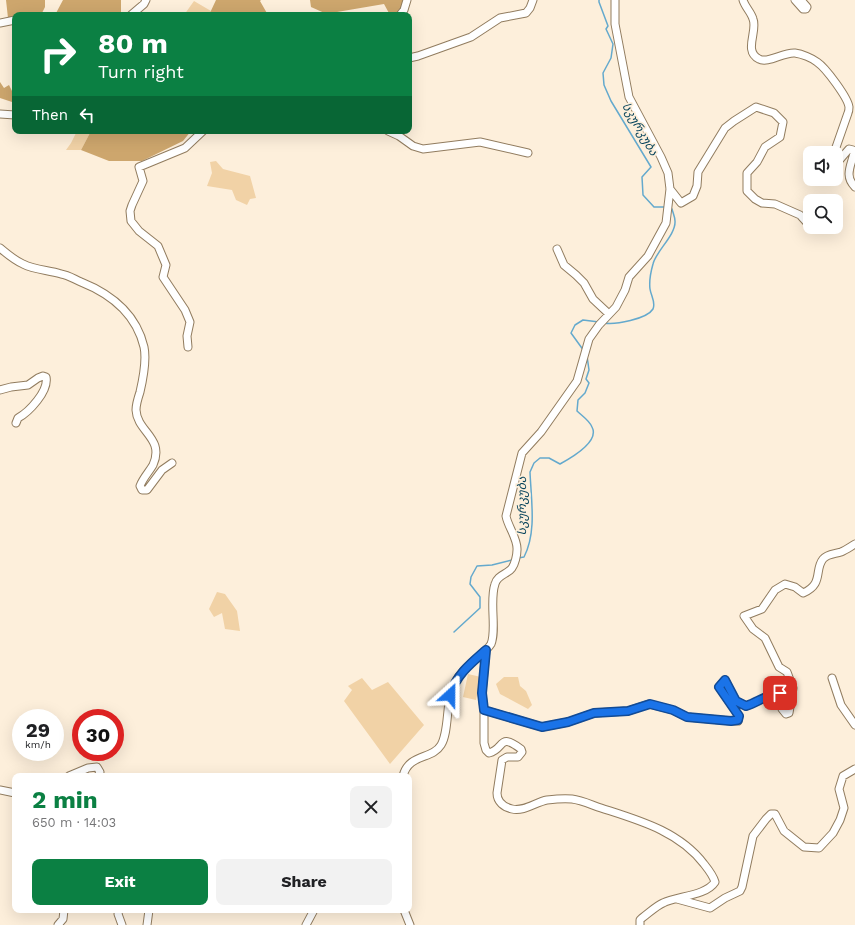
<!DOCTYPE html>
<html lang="en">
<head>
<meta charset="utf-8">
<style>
  :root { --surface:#fff; --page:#f2f2f2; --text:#202124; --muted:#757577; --accent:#0b8043 }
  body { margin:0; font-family:"Work Sans","Noto Sans Georgian",sans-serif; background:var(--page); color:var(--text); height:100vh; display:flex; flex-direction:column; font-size:15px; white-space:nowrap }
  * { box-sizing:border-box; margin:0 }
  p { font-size:13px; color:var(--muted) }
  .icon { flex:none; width:22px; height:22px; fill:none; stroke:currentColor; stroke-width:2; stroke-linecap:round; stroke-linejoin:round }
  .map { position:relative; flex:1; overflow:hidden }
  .drawer { position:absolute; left:12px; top:773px; width:400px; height:140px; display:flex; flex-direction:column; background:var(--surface); border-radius:8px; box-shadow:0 4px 16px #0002 }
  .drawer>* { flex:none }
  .top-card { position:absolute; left:12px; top:12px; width:400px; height:122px; border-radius:8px; box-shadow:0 4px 16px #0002; background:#0b8043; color:#fff; overflow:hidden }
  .tools { position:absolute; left:803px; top:146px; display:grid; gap:8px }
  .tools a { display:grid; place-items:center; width:40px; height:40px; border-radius:8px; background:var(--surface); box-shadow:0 4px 16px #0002; font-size:20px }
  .speed { position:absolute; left:12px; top:709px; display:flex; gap:8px; font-size:20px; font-weight:700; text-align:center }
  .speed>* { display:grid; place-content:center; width:52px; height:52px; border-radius:50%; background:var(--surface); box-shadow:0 4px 16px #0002; line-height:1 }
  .speed small { font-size:10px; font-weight:400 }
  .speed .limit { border:6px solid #d22; background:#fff; color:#111 }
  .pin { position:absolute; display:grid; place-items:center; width:34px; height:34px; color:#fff; margin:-17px; border-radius:8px; box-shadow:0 2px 6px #0006 }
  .me { position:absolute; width:44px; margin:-22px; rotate:24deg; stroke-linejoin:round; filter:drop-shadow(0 0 3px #0008) }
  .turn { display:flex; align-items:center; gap:14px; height:84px; padding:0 20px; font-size:18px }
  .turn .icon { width:52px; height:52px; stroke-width:2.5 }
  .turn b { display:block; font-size:28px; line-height:34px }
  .then { display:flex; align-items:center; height:38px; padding:0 20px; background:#0003; gap:8px; font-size:15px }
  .round { display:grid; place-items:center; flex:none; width:42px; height:42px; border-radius:8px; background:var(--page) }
  .summary { display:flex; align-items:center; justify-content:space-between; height:68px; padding:0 20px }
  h1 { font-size:24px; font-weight:700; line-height:30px; color:var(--accent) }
  .cta { display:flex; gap:8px; margin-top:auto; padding:8px 20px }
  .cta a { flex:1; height:46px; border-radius:8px; background:var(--accent); color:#fff; font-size:16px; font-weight:700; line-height:46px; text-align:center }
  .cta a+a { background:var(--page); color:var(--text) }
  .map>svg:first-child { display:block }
  .green { fill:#f1d2a6 }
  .forest { fill:#cda66d }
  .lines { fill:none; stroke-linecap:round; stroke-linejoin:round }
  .stream { stroke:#64a9cd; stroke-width:1.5 }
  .minor-casing { stroke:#917c5f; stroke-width:9 }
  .minor { stroke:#fff; stroke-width:7 }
  .route-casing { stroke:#114b97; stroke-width:10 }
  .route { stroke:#1a73e8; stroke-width:7 }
  .labels { text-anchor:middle; stroke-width:3.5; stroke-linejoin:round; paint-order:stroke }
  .water-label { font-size:12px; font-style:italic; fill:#09455d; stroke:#fdefdb }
</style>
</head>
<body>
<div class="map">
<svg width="855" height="925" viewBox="0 0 855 925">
  <rect width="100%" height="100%" fill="#fdefdb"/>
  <!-- green -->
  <path class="green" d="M 194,1 L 211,11 L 209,15 L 184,15 Z
    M 77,131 L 91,131 L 81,150 L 66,150 L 71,143 Z
    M 216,161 L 223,169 L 250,176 L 256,198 L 250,199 L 247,205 L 236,200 L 232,190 L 207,186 L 212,173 L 210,162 Z
    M 217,592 L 225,594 L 237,611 L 240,631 L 225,629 L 222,613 L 214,617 L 209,609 Z
    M 468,674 L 481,677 L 476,700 L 463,697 Z
    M 504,677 L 518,677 L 520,686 L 526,691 L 532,705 L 528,709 L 500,694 L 496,684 Z
    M 362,678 L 372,690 L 388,682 L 424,725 L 390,764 L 344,701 L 352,690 L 348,686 Z"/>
  <!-- forest -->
  <path class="forest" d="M 6,0 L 45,0 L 45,7 L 41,15 L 15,15 L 15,17 L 8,18 Z
    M 63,0 L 121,0 L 121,15 L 55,15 Z
    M 216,0 L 261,0 L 260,1 L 268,15 L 209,15 Z
    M 310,0 L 405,0 C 402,10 402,15 390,15 L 384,4 L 337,12 L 338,15 L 329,15 L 311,7 Z
    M 0,82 L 4,88 L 9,85 L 14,95 L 12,102 L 0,98 Z
    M 91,131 L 191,131 L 183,141 L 142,161 L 109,161 L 81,150 Z"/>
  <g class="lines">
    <!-- stream -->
    <path class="stream" d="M 599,0 L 599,2 L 608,26 L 606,29 L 613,44 L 611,58 L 603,73 L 604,85 L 611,101 L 651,167 L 642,177 L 643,195 L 654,207 L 666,207
      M 604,323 C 615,325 647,319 653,309 C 656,302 651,296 650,289 C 649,281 651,271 653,264 C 656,251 676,235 675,221 C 675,217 673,213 672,209 L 669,208
      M 584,351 L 571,333 L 575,325 L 583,320 L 599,322
      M 518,558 L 524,557 C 537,532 531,499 530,472 L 534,463 L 540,458 L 549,458 L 560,464 C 571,458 600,442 592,427 C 589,420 582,416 577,411 L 578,400 L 585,393 L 589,383 L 586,379 L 589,370 L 587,356
      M 454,632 L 480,608 L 480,597 L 470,584 L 471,577 L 477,566 L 492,565 L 512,560"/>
    <defs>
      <path id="minor" d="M 743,0 C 745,7 751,12 753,19 C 758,31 743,51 759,59 C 768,64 783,52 795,53 C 802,54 812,58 817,62 C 826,68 848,98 849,107 C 849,109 849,111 848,113 L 834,153
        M 795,0 L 803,9 L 806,9 L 807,7 L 801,0
        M 131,15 L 144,4 L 146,0
        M 400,15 L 404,10 L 407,0
        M 0,23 L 15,20
        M 409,58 L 418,56 L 471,37 L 500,18 L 526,13 L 530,8 L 533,0
        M 0,114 L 15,115
        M 388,131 L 399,136 L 413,146 L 423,149 L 480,142 L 528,153
        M 836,164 L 849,149 L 853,150 L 854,153 C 851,166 844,176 855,187
        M 670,189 L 681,203 L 693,196 L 697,186 L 698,172 L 725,128 L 734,121 L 756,107 L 774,113 L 783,122 L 780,137 L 765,147 L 757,162 L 747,173 L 747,191 L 755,199 L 762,203 L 775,204 L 800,215 L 809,225
        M 0,248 C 7,254 14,260 23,264 C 35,270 48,270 61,274 C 68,275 74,279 81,282 C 111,294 136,313 144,347 C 147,361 143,379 140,392 C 138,398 136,405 136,410 C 137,432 165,438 153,465 C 149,472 143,478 140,486 L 142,490 L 147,490 L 162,470 L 172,463
        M 557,249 L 564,265 L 576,275 L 584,283 L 593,299 L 609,314
        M 188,347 L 187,336 L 190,322 L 185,310 L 163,277 L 166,265 L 158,246 L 139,231 L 131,221 L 130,211 L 132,205 L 143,181 L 139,167 L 185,148 L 203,131
        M 0,390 L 11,387 L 28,385 L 38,378 L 43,376 L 46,377 C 49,391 29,412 18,418 L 16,423
        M 486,650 L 482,693 L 484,710 L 484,743 L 486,750 L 489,753 C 505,749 498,732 521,749 L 522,752 L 518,757 L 507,757 L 502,760 L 497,793 C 497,802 504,807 512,809 C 524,812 536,802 547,800 C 555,799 564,798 572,799 C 581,800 592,805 601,808 C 638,820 679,831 704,864 C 708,869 713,875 715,882 C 706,896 677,896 663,903 C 656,906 649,913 642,918 L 640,920 L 640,925
        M 832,678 L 841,705 L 855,725
        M 484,710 L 542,727 L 568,722 L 594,713 L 628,711 L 649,704 L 673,710 L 687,717 L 731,721 L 738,721 L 739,716 L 719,687 L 725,680 L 736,701 L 746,706 C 758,702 768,694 780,693 L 782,709 L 786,714 L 789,713 L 793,688 L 787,672 L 779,667 L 765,638 L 753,629 L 744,616 L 762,609 L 775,590 L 785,584 L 795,587 L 803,593 C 824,584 814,570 823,559 C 827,554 835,554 841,552 C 846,550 850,547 855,544
        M 69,776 L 88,768 L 97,767 L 100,772 L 98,776
        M 403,776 C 409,753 432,760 441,745 C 449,732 446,705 452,689 C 457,675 468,666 478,657 C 483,653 488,649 491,644 C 497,630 489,601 495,584 C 497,575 508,574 512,568 C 515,564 517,555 517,550 C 518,539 508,527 506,516 L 522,453 L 541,432 L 577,381 L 589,339 L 599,325 L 616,307 L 625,290 L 629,277 L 648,256 L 666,223 L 670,189 L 668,173 L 661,157 L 629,97 L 615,24 L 615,0
        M 0,790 L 15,793
        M 677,899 L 710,908 L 725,898 L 740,891 L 742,887 L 753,836 L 766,819 L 771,814 L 775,814 L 784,831 L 804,847 L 819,848 L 833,833 L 840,820 L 844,808 L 839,789 L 843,776 L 855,769
        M 119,910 L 118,914 L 122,925
        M 404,910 L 410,925
        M 58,925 L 63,919 L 64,910
        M 147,925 L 149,910
        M 306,925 L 314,910"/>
    </defs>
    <!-- minor casing -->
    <use href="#minor" class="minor-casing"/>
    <!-- minor -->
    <use href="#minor" class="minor"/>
  </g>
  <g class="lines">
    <defs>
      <path id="route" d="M 450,695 C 457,674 470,664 486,650 L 482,693 L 484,710 L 542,727 L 568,722 L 594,713 L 628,711 L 650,704 L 673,710 L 687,717 L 731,721 L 738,720 L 739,716 L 719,687 L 725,680 L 736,701 L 746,706 C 758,702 768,694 780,693"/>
    </defs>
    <!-- route casing -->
    <use href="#route" class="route-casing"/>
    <!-- route -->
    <use href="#route" class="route"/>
  </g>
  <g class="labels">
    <!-- water labels -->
    <g class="water-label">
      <text transform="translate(640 129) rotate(60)" y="4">სკურკუბა</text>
      <text transform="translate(522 506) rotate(-90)" y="4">სკურკუბა</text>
    </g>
  </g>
</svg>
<div class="tools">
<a><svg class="icon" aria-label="sound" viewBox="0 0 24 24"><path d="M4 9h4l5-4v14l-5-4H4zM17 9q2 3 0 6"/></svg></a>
<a><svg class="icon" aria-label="search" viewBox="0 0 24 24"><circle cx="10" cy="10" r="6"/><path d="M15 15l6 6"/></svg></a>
</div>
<div class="speed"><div>29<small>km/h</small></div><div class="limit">30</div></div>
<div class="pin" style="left:780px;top:693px;background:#d93025"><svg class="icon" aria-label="arrive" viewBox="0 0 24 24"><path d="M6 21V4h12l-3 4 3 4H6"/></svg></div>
<svg class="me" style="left:450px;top:695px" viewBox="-20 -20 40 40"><path d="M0-17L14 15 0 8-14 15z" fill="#1a73e8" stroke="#fff" stroke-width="4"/></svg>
<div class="top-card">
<div class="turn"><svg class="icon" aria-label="right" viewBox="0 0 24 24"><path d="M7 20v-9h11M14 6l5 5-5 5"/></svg><div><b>80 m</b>Turn right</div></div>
<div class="then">Then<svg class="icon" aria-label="left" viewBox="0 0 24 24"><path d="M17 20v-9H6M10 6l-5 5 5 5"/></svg></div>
</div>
<section class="drawer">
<div class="summary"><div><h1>2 min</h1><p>650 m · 14:03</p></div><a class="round"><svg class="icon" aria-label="close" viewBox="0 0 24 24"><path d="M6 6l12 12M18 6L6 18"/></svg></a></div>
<div class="cta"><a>Exit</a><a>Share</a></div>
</section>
</div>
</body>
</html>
